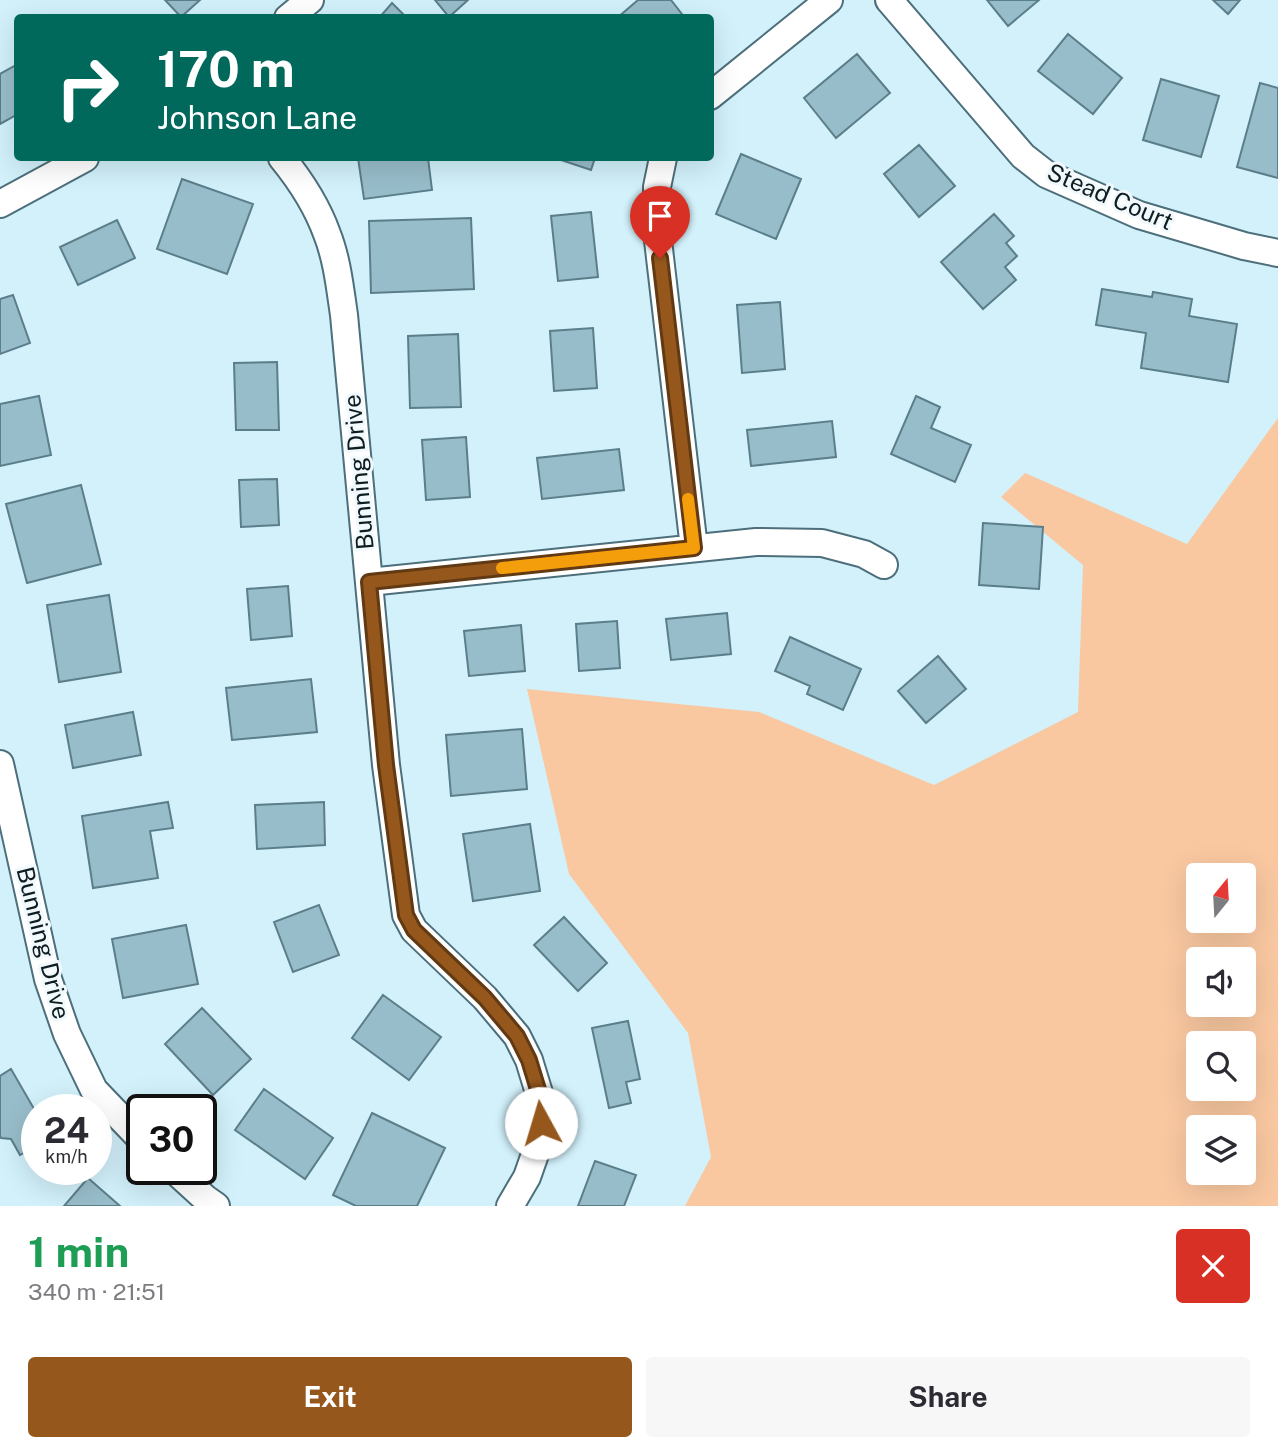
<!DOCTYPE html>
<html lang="en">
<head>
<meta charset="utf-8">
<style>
  :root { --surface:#fff; --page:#f7f7f7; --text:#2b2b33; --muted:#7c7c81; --accent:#95571c }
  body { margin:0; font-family:"Public Sans",sans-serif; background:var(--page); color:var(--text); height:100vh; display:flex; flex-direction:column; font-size:26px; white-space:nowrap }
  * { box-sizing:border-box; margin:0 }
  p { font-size:23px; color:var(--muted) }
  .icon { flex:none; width:38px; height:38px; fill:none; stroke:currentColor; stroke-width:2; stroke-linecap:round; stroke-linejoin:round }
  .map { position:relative; height:1206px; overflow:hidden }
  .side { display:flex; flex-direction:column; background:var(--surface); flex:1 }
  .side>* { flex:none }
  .guide { position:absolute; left:14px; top:14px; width:700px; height:147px; border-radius:7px; box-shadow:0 7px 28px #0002; background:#00695c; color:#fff; overflow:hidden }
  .needle { width:46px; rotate:18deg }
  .controls { position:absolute; left:1186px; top:863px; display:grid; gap:14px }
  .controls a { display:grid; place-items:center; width:70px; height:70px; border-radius:7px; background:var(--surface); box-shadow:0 7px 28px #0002; font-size:35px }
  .speed { position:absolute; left:21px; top:1094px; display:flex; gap:14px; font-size:35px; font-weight:700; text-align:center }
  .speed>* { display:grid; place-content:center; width:91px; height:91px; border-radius:50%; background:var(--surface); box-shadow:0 7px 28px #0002; line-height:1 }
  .speed small { font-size:18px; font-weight:400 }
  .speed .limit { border:4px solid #111; border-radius:10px; background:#fff; color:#111 }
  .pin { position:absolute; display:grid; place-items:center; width:60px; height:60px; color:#fff; margin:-72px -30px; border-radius:50% 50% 50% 0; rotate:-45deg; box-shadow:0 0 7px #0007 }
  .pin .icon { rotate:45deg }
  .me { position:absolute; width:77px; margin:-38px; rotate:354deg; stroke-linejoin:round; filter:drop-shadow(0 0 5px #0008) }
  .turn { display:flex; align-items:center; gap:24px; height:147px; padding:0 28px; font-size:32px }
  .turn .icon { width:91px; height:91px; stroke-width:2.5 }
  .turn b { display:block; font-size:49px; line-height:60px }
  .round { display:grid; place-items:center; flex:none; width:74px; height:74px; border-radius:7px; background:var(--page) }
  .headline { display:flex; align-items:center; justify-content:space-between; height:119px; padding:0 28px }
  h1 { font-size:42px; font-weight:700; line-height:52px; color:#1e9e55 }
  .button { display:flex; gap:14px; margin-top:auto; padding:14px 28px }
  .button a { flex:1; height:80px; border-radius:7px; background:var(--accent); color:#fff; font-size:28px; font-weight:700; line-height:80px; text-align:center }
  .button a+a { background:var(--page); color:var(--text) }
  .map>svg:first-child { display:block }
  .green { fill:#f9c8a1; fill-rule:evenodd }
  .building { fill:#98bdca; stroke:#5b7e8b; stroke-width:2 }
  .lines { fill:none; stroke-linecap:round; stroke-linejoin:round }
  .minor-casing { stroke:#4c6f7b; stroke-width:30 }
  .minor { stroke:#fff; stroke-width:26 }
  .route-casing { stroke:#613912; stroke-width:18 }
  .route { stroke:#95571c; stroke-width:12 }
  .slow { stroke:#f59e0b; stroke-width:12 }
  .labels { text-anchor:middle; stroke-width:6; stroke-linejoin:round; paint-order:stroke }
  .street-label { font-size:24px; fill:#0e1d22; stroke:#f2f9fc }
</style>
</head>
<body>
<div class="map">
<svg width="1278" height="1206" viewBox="0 0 1278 1206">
  <rect width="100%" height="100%" fill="#d2f1fb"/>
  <!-- green -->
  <path class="green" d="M 1278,418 L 1278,1206 L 685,1206 L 711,1157 L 688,1033 L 569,874 L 527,689 L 759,712 L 934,785 L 1078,712 L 1083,565 L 1001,497 L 1025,473 L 1187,544 ZM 1199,875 L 1244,875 L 1244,920 L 1199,920 ZM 1199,959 L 1244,959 L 1244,1004 L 1199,1004 ZM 1199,1043 L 1244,1043 L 1244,1088 L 1199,1088 ZM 1199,1127 L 1244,1127 L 1244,1172 L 1199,1172 Z"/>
  <!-- building -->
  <path class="building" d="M 165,0 L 200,0 L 181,17 Z
    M 435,0 L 468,0 L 449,17 Z
    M 638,0 L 671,0 L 685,18 L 617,18 Z
    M 987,0 L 1039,0 L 1008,26 Z
    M 1213,0 L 1240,0 L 1228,14 Z
    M 392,3 L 407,18 L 379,18 Z
    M 1068,34 L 1122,78 L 1093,114 L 1038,71 Z
    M 857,54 L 890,93 L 836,138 L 804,98 Z
    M 18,64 L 18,114 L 0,124 L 0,74 Z
    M 1161,79 L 1219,96 L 1201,157 L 1143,140 Z
    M 1260,83 L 1278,88 L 1278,178 L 1237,167 Z
    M 919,145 L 955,186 L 919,217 L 884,174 Z
    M 741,154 L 801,179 L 776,239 L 716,214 Z
    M 358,158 L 428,158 L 432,190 L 364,199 Z
    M 561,158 L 595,158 L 591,170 L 561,160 Z
    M 182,179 L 253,204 L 227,274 L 157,249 Z
    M 591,212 L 598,277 L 558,281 L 551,216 Z
    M 994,214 L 1014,236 L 1006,243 L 1017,256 L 1005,267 L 1016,280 L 983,309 L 941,262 Z
    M 471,218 L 474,289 L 371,293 L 369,221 Z
    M 117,220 L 135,258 L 78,285 L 60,247 Z
    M 1102,289 L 1152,297 L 1153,292 L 1192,299 L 1189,316 L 1237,324 L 1228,382 L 1141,368 L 1146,333 L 1096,325 Z
    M 13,295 L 30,343 L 0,354 L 0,299 Z
    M 780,302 L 785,369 L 742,373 L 737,305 Z
    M 593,328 L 597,388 L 554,391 L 550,331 Z
    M 458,334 L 461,407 L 410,408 L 408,336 Z
    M 277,362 L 279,430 L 236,430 L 234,363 Z
    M 39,396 L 51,455 L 0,466 L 0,404 Z
    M 916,396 L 940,407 L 931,428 L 971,445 L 955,482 L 891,454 Z
    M 832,421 L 836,457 L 751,466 L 747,430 Z
    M 466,437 L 470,497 L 426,500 L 422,440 Z
    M 619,449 L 624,490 L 542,499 L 537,458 Z
    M 277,479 L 279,525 L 241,527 L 239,480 Z
    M 81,485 L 101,564 L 27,583 L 6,504 Z
    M 983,523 L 1043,527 L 1039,589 L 979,585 Z
    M 288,586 L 292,636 L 251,640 L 247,589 Z
    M 109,595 L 121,672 L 59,682 L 47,605 Z
    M 727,613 L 731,654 L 671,660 L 666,619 Z
    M 617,621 L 620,668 L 579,671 L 576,624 Z
    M 521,625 L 525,671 L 469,676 L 464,631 Z
    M 790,637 L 861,669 L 843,710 L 807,694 L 810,686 L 775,671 Z
    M 938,656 L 966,689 L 926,723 L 898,691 Z
    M 311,679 L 317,732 L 232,740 L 226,688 Z
    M 133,712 L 141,755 L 73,768 L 65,725 Z
    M 522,729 L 527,789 L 451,796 L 446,735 Z
    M 168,802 L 173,828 L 150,831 L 158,878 L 93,888 L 82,816 Z
    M 324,802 L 325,845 L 257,849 L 255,805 Z
    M 530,824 L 540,891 L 473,901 L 463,834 Z
    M 319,905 L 339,955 L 293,972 L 274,922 Z
    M 564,917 L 607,963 L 578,991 L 534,945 Z
    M 186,925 L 198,984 L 123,998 L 112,939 Z
    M 383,995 L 441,1037 L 409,1080 L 352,1038 Z
    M 202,1008 L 251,1059 L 213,1095 L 165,1044 Z
    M 628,1021 L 640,1079 L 626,1082 L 631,1103 L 609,1108 L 592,1028 Z
    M 11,1069 L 37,1114 L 37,1145 L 20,1155 L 11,1139 L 1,1138 L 0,1136 L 0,1076 Z
    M 264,1089 L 333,1138 L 305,1179 L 235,1130 Z
    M 372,1113 L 445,1148 L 417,1206 L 356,1206 L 333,1195 Z
    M 595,1161 L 636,1175 L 624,1206 L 578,1206 Z
    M 88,1178 L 120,1206 L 64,1206 Z"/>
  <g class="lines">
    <defs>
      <path id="minor" d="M 889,0 L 1023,156 L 1046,174 L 1139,215 L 1244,246 L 1278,253
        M 288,18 L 310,0
        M 710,96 L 829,0
        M 282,158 C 300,180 317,206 327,234 C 337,259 340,288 344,315 L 386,765 L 406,915 L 414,930 L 485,998 L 517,1036 L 529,1060 L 543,1106 L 540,1140 L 527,1177 L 510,1206
        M 663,158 L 657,187 L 657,232 L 694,548
        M 0,204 L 85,158
        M 369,582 L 756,542 L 822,543 L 864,554 L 884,565
        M 0,764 L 48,979 L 67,1034 L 94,1090 L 142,1140
        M 173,1169 L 206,1199 L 216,1206"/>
    </defs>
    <!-- minor casing -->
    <use href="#minor" class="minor-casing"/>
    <!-- minor -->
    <use href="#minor" class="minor"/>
  </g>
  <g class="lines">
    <defs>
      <path id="route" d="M 541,1123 L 543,1106 L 529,1060 L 517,1036 L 485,998 L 414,930 L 406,915 L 386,765 L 369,582 L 694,548 L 660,258"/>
    </defs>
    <!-- route casing -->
    <use href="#route" class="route-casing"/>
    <!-- route -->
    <use href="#route" class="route"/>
    <!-- slow -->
    <path class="slow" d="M 502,568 L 694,548 L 688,499"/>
  </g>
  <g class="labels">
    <!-- street labels -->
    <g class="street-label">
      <text transform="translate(1110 197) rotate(23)" y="8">Stead Court</text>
      <text transform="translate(359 472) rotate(-95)" y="8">Bunning Drive</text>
      <text transform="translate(43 943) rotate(76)" y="8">Bunning Drive</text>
    </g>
  </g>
</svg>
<div class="controls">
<a><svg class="needle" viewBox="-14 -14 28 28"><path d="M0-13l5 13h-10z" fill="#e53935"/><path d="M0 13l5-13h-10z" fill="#7c7c81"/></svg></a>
<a><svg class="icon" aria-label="sound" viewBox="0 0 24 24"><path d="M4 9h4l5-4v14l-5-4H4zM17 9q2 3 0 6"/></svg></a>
<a><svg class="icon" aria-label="search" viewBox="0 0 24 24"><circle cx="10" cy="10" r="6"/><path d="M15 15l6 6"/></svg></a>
<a><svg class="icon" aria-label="layers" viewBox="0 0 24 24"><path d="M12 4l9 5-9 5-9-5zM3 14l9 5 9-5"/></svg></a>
</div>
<div class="speed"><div>24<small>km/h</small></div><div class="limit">30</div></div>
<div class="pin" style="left:660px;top:258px;background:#d93025"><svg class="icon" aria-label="arrive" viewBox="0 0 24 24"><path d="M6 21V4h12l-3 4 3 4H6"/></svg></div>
<svg class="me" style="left:541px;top:1123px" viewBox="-20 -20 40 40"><circle r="19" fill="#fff"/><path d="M0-13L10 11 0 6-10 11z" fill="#95571c"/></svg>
<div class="guide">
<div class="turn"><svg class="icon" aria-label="right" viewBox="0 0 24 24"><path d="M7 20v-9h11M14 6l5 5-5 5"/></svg><div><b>170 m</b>Johnson Lane</div></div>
</div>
</div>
<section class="side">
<div class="headline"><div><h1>1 min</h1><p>340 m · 21:51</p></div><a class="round" style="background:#d93025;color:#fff"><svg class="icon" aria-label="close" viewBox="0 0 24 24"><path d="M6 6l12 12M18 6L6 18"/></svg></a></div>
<div class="button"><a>Exit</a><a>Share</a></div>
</section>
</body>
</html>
